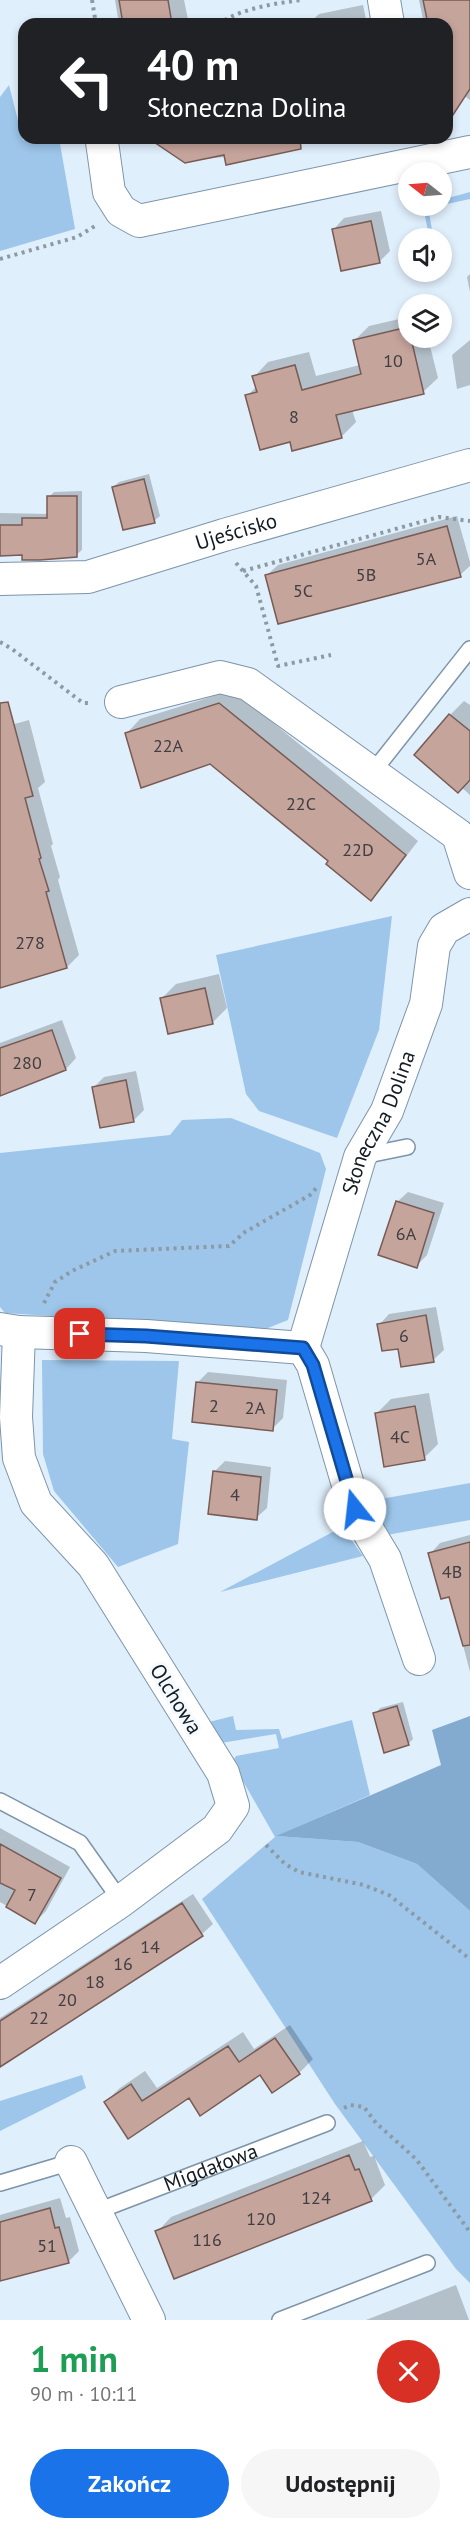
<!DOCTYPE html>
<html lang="pl">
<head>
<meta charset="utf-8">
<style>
  :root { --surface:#fff; --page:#f6f6f6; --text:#202124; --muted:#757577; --accent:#1a73e8 }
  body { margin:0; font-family:"PT Sans",sans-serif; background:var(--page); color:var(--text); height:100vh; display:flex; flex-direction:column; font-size:22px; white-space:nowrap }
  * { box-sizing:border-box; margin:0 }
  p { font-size:20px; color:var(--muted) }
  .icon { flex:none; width:33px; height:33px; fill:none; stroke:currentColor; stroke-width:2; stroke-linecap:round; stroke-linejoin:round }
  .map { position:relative; height:2320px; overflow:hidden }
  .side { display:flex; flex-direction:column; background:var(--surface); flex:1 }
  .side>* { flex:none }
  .banner { position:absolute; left:18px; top:18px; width:435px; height:126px; border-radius:18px; box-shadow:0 3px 9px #0003; background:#202124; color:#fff; overflow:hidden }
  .needle { width:39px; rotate:287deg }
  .tools { position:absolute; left:398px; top:162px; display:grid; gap:12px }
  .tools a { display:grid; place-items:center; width:54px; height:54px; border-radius:50%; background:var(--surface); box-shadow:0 3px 9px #0003; font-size:30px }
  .pin { position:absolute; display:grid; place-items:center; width:51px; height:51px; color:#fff; margin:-26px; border-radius:12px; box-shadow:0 3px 9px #0006 }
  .me { position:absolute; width:66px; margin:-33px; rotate:344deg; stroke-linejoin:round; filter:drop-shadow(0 0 4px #0008) }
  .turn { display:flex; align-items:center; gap:21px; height:126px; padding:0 30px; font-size:27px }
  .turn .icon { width:78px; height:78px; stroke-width:2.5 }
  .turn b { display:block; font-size:42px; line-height:51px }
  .round { display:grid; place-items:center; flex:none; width:63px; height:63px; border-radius:32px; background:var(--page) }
  .summary { display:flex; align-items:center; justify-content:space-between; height:102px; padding:0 30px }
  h1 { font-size:36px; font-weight:800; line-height:45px; color:#1e9e55 }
  .button { display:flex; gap:12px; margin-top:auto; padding:12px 30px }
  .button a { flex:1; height:69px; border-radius:36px; background:var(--accent); color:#fff; font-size:24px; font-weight:800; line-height:69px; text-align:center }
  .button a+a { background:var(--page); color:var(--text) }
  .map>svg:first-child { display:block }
  .green { fill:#9dc6ea }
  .forest { fill:#83abcf }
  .shadow { fill:#0003 }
  .building { fill:#c5a49c; stroke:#785b54; stroke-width:1.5 }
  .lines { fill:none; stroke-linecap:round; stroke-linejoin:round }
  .lane-casing { stroke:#7d94a9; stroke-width:18 }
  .street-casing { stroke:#7d94a9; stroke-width:34 }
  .path { stroke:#8d9aa4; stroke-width:4; stroke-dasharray:3 4.5; stroke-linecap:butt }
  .lane { stroke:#fff; stroke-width:15 }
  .street { stroke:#fff; stroke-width:32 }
  .route-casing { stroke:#114b97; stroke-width:15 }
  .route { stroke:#1a73e8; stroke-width:10 }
  .labels { text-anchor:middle; stroke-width:6; stroke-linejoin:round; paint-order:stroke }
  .number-label { font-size:18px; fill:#403e41 }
  .street-label { font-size:21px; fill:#131c23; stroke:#f5faff }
</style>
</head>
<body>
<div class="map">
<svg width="470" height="2320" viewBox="0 0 470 2320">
  <rect width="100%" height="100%" fill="#e0effc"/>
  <!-- green -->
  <path class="green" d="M 9,85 L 23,140 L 59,138 L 75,229 L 0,251 L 0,97 Z
    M 470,192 L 470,199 L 447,204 L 429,212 L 433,236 L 429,236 L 423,206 L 441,206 L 441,200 Z
    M 392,916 L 379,1030 L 337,1138 L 259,1111 L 246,1094 L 216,955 Z
    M 231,1118 L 320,1153 L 326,1169 L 288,1320 L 263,1330 L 5,1313 L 0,1307 L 0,1153 L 170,1135 L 182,1120 Z
    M 42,1360 L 179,1361 L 172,1439 L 189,1442 L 178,1544 L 118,1567 L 54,1491 L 43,1454 Z
    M 470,1483 L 470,1520 L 381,1536 L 364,1502 Z
    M 342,1527 L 363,1556 L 220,1592 Z
    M 233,1716 L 236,1730 L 279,1729 L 282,1739 L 352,1720 L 370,1795 L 277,1836 L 358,1842 L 417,1864 L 470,1911 L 470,2283 L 456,2269 L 335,2104 L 202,1899 L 275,1837 L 232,1762 L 236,1756 L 279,1748 L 276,1734 L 221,1743 L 209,1722 Z
    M 82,2075 L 86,2088 L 0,2131 L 0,2101 Z"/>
  <!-- forest -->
  <path class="forest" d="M 470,1716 L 470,1911 L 417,1864 L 358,1842 L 276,1836 L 441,1765 L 432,1730 Z"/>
  <!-- shadow -->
  <path class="shadow" d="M 115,0 L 184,0 L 189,24 L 119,24 Z
    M 419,0 L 470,0 L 470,100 L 447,83 L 447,24 L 424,24 Z
    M 363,5 L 367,24 L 308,24 L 319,14 Z
    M 151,138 L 313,138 L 302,141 L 293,150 L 185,161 Z
    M 381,211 L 390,251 L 379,262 L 334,229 L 344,218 Z
    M 470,274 L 470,292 L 467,277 Z
    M 408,317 L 408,338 L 428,338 L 438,378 L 423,392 L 352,410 L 356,422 L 341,437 L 291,440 L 247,396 L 257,386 L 254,377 L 268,362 L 309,352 L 316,376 L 360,365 L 355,340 L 369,326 Z
    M 470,340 L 470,385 L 457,389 L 452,355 Z
    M 149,474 L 160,516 L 154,521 L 113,487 L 119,482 Z
    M 82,491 L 82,550 L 76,555 L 0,554 L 0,513 L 49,514 L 49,497 L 54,492 Z
    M 457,516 L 470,562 L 470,566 L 460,575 L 267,575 L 278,565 Z
    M 233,690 L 418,841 L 384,885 L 371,899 L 330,861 L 210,762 L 127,733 L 140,719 Z
    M 464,701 L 470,705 L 470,795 L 461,787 L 450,715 Z
    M 29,720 L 45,782 L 38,788 L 53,844 L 51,846 L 60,877 L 58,880 L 79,955 L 67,967 L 0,988 L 0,728 Z
    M 219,974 L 227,1008 L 212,1023 L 162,998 L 176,984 Z
    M 62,1020 L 76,1058 L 66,1069 L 0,1095 L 0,1043 Z
    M 136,1071 L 144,1110 L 133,1121 L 94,1087 L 104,1077 Z
    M 408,1192 L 444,1203 L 427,1255 L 416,1266 L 397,1202 Z
    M 436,1307 L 444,1350 L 433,1360 L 379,1325 L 389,1314 Z
    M 208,1372 L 287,1380 L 283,1418 L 272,1429 L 194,1421 L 198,1382 Z
    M 429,1393 L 438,1444 L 424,1458 L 376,1414 L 391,1399 Z
    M 225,1461 L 271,1467 L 267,1508 L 256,1518 L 214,1472 Z
    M 470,1535 L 470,1672 L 450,1595 L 430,1554 L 440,1543 Z
    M 403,1702 L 413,1739 L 408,1744 L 375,1714 L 380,1708 Z
    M 0,1828 L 70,1867 L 46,1911 L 35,1922 L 0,1902 Z
    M 193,1894 L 213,1924 L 202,1934 L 0,2065 L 0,2018 Z
    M 290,2025 L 313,2059 L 299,2073 L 261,2073 L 189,2096 L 128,2137 L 105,2102 L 120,2088 L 145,2071 L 157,2088 L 243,2032 L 254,2049 Z
    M 363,2141 L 370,2157 L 374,2156 L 385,2185 L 371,2199 L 157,2232 L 171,2217 Z
    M 60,2198 L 66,2218 L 70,2217 L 79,2251 L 68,2262 L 0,2280 L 0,2215 Z
    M 456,2285 L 469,2320 L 366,2320 Z"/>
  <!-- building -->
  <path class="building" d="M 119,0 L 168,0 L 172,24 L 123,24 Z
    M 423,0 L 470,0 L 470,89 L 447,124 L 447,24 L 428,24 Z
    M 148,138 L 300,138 L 301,149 L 226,165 L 224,155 L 185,163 Z
    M 371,221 L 380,263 L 341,271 L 332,229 Z
    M 408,327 L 408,338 L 411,338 L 424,394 L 336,415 L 342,438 L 292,451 L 290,442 L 260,450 L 245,395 L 257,392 L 252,376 L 295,365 L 302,390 L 361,374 L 353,340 Z
    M 144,479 L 155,523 L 123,530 L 112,487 Z
    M 47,496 L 77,496 L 77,557 L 40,560 L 22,560 L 22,555 L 0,556 L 0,525 L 22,525 L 22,518 L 47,518 Z
    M 447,526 L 461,577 L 278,624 L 265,575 Z
    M 8,702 L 33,796 L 25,798 L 41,858 L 39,859 L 49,891 L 46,892 L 67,968 L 0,988 L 0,703 Z
    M 219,703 L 406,855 L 371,901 L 326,864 L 328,861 L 210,764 L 141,788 L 125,733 Z
    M 449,714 L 470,731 L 470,780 L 458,793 L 414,755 Z
    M 205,988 L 213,1024 L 168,1034 L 160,998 Z
    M 52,1030 L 66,1070 L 0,1096 L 0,1048 Z
    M 126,1080 L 134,1122 L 100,1128 L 92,1087 Z
    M 396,1201 L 434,1213 L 417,1268 L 378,1255 Z
    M 426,1315 L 434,1362 L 401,1367 L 398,1349 L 382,1351 L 377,1324 Z
    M 196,1382 L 277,1390 L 273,1431 L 192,1422 Z
    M 415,1406 L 425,1460 L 384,1467 L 375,1413 Z
    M 213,1471 L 261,1477 L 257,1520 L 208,1514 Z
    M 470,1542 L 470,1645 L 463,1646 L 449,1597 L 441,1599 L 428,1553 Z
    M 397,1706 L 409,1745 L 384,1753 L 373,1713 Z
    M 0,1844 L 61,1878 L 35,1924 L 6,1907 L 15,1890 L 0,1883 Z
    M 182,1903 L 203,1936 L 0,2067 L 0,2021 Z
    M 275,2038 L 300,2074 L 272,2093 L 260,2075 L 200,2116 L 189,2098 L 128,2139 L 104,2102 L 131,2084 L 142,2101 L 228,2046 L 239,2062 Z
    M 349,2155 L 355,2170 L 359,2169 L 372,2201 L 174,2279 L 155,2231 Z
    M 50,2208 L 55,2228 L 59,2227 L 69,2263 L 0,2281 L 0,2222 Z"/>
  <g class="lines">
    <defs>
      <g id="lane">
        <path d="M 372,773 L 470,649"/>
        <path d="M 363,1156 L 407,1147"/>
        <path d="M 0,1801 L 80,1843 L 121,1901"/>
        <path d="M 0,2183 L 71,2162"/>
        <path id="s1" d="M 95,2212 L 327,2123"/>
        <path d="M 280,2320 L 427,2263"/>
      </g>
      <g id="street">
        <path d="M 384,0 L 388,24"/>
        <path d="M 102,142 L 109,192 L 121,211 L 139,221 L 470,152"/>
        <path id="s2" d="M 0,579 L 88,577 L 224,535 L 470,465"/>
        <path d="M 121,702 L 220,677 L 248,684 L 458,835 L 470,873"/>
        <path id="s3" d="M 0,1329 L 19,1332 L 146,1336 L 303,1348 L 360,1157 L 387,1111 L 426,1004 L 434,946 L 444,929 L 470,914"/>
        <path d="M 303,1348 L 313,1365 L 355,1509 L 385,1559 L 419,1659"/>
        <path d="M 0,1983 L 121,1901 L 217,1829 L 233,1806 L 223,1773 L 93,1565 L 36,1503 L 19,1458 L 16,1417 L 19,1332"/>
        <path d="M 71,2162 L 149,2320"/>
      </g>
    </defs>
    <!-- lane casing -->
    <use href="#lane" class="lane-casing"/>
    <!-- street casing -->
    <use href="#street" class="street-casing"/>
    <!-- path -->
    <path class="path" d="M 92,0 L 96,24
      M 218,24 C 243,8 272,4 301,0
      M 0,259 L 77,237 L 95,226
      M 236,563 L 256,586 L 278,666 L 331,655
      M 243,571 L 439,517 L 470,521
      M 0,642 L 12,649 L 83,703 L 90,703
      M 44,1303 L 55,1282 L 72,1271 L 115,1251 L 229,1246 L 245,1232 L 310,1195 L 318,1186
      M 266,1845 L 285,1864 L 299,1872 L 364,1885 L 389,1895 L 470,1959
      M 344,2108 L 350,2105 L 364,2107 L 376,2123 L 416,2159 L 470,2232"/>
    <!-- lane -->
    <use href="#lane" class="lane"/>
    <!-- street -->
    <use href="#street" class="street"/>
  </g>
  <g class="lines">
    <defs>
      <path id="route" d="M 80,1334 L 146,1336 L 303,1348 L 313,1365 L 355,1509"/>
    </defs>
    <!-- route casing -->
    <use href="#route" class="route-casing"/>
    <!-- route -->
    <use href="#route" class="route"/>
  </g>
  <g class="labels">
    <!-- number labels -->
    <g class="number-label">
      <text x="393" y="367">10</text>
      <text x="294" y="423">8</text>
      <text x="426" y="565">5A</text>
      <text x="366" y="581">5B</text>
      <text x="303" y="597">5C</text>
      <text x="168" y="752">22A</text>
      <text x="301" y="810">22C</text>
      <text x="358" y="856">22D</text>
      <text x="30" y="949">278</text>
      <text x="27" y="1069">280</text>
      <text x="406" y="1240">6A</text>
      <text x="404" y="1342">6</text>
      <text x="214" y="1412">2</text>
      <text x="255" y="1414">2A</text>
      <text x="400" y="1443">4C</text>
      <text x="235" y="1501">4</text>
      <text x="452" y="1578">4B</text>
      <text x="32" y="1901">7</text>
      <text x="150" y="1953">14</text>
      <text x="123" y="1970">16</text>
      <text x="95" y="1988">18</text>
      <text x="67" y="2006">20</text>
      <text x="39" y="2024">22</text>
      <text x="316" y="2204">124</text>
      <text x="261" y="2225">120</text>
      <text x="207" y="2246">116</text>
      <text x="47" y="2252">51</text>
    </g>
    <!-- street labels -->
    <g class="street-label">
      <text dy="7" stroke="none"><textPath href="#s2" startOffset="243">Ujeścisko</textPath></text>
      <text dy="7" stroke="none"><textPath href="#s3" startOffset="542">Słoneczna Dolina</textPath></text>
      <text transform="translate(176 1699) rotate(58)" y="7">Olchowa</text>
      <text dy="7" stroke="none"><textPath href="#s1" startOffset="124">Migdałowa</textPath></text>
    </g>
  </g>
</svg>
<div class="tools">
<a><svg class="needle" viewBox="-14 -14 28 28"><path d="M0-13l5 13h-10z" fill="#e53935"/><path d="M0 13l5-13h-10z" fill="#757577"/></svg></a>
<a><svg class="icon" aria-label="sound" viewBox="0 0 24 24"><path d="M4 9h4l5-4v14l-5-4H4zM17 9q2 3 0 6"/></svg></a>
<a><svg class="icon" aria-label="layers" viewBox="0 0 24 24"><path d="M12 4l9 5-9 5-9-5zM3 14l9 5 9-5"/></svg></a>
</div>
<div class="pin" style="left:80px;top:1334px;background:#d93025"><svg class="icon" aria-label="arrive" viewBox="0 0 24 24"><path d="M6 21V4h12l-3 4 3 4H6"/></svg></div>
<svg class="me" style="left:355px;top:1509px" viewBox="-20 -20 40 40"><circle r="19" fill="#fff"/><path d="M0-13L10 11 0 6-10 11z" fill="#1a73e8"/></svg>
<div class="banner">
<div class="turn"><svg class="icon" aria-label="left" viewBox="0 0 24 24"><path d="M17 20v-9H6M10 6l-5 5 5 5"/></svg><div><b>40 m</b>Słoneczna Dolina</div></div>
</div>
</div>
<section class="side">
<div class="summary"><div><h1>1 min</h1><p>90 m · 10:11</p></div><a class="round" style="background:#d93025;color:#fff"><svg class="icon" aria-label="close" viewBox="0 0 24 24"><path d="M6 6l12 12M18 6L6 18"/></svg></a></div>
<div class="button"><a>Zakończ</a><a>Udostępnij</a></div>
</section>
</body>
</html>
